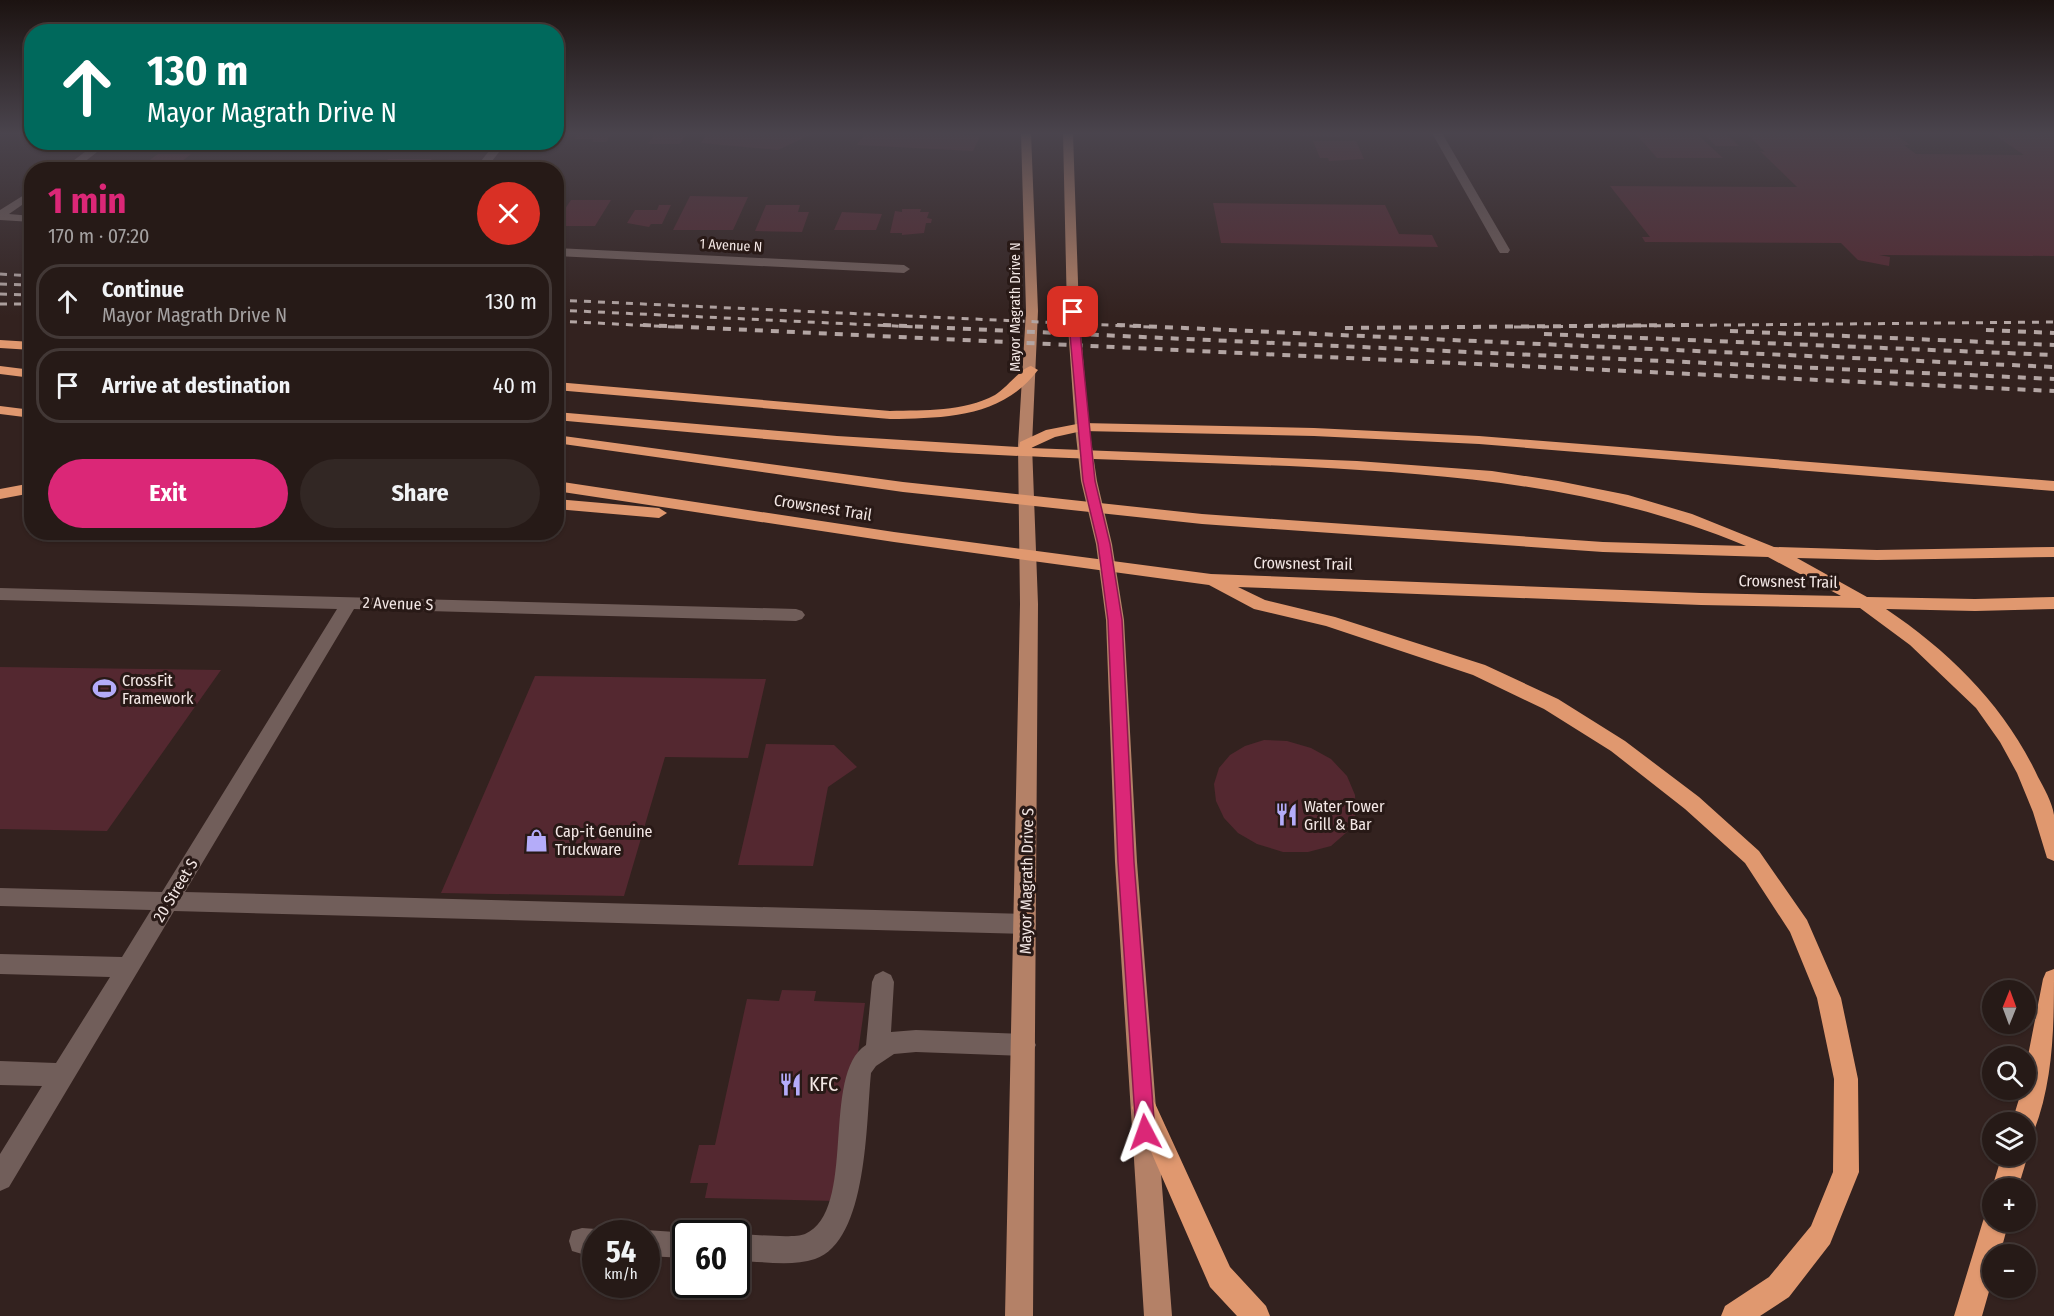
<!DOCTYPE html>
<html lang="en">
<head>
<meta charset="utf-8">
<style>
  :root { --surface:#261a17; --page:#322724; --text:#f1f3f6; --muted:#a4a1a1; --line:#423836; --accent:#db2777 }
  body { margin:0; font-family:"Fira Sans Condensed",sans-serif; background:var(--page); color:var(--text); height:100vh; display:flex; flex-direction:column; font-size:22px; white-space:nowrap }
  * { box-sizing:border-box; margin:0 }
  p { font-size:20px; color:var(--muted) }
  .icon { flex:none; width:33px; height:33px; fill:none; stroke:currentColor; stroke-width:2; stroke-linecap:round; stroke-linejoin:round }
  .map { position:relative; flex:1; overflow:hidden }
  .side { position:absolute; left:24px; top:162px; width:540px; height:378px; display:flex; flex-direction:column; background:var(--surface); border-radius:24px; box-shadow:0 2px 4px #0004,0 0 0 2px var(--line) }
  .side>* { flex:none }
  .guide { position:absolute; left:24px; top:24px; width:540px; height:126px; border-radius:24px; box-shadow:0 2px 4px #0004,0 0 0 2px var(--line); background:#00695c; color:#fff; overflow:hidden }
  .needle { width:39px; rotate:1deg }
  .buttons { position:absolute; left:1982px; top:980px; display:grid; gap:12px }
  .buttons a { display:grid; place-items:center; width:54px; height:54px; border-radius:50%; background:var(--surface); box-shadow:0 2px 4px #0004,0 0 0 2px var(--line); font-size:30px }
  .speed { position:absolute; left:582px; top:1220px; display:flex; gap:12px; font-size:30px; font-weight:700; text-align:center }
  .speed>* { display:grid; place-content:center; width:78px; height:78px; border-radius:50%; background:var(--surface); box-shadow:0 2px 4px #0004,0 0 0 2px var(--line); line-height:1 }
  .speed small { font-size:15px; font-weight:400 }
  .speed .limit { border:3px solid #111; border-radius:9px; background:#fff; color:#111 }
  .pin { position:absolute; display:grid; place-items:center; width:51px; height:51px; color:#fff; margin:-26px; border-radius:12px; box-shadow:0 3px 9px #0006 }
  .me { position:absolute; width:66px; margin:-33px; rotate:356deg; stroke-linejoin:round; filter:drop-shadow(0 0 4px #0008) }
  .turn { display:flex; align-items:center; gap:21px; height:126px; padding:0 24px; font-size:27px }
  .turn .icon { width:78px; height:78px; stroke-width:2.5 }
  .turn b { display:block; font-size:42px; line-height:51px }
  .round { display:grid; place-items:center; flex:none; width:63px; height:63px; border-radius:32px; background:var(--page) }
  .headline { display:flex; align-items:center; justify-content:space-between; height:102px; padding:0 24px }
  h1 { font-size:36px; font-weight:700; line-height:45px; color:var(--accent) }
  .button { display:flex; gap:12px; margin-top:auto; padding:12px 24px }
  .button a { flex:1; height:69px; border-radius:36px; background:var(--accent); color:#fff; font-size:24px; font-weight:700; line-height:69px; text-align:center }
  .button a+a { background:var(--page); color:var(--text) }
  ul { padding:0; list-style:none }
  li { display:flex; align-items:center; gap:18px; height:75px; margin:0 12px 9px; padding:0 12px; border:3px solid var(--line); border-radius:24px }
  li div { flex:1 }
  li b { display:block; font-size:22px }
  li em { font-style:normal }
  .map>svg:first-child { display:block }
  .building { fill:#542830 }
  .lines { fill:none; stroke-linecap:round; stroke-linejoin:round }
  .minor { fill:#715e5a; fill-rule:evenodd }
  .major { fill:#b48167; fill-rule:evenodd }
  .highway { fill:#e0986f; fill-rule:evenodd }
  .rail-far1 { stroke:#b3a5a3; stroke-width:3; stroke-dasharray:7 7; stroke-linecap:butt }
  .rail { stroke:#b3a5a3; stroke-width:4; stroke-dasharray:8 8; stroke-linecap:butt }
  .route { fill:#db2777; stroke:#8e194d; stroke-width:1.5 }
  .labels { text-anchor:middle; stroke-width:6; stroke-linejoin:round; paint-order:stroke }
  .far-street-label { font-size:14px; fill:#f3e7e5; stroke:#281916 }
  .street-label { font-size:16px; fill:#f3e7e5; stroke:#281916 }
  .poi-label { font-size:16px; fill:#f3e7e5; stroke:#281916; text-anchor:start }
  .near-poi-label { font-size:20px; fill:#f3e7e5; stroke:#281916; text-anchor:start }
</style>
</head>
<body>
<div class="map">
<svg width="2054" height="1316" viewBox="0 0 2054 1316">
  <rect width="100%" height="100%" fill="#33221f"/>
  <!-- building -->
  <path class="building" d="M 579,133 L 612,133 L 606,142 L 592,142 L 594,139 L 574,139 Z
    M 655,133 L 687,133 L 680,144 L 648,144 Z
    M 707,133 L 814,133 L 778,150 L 701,143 Z
    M 865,133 L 940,133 L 980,136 L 973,151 L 857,145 Z
    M 1300,133 L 1340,133 L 1341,137 L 1301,136 Z
    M 1635,133 L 1696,133 L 1723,158 L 1657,158 Z
    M 1703,133 L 1726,133 L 1739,146 L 1716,146 Z
    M 1746,133 L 1894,133 L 1910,145 L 1904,145 L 1916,154 L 2024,155 L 1992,133 L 2054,133 L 2054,256 L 1879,255 L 1890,257 L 1889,266 L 1858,260 L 1841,243 L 1645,242 L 1642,237 L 1650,237 L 1610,186 L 1797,187 L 1760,151 L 1765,152 Z
    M 1313,141 L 1356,141 L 1364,159 L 1329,161 L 1328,158 L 1320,158 Z
    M 158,154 L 191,154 L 171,170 L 136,170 Z
    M 388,159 L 432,159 L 420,170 L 377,170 Z
    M 185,162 L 215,162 L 205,170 L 175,170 Z
    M 690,196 L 748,197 L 733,230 L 673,230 Z
    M 571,200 L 611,200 L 595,226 L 563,226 L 566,222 L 556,222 Z
    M 1213,203 L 1385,205 L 1399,234 L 1432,235 L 1438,247 L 1221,243 Z
    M 659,205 L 671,205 L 662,224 L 651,224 L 649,227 L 627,223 L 635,210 L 657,210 Z
    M 766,205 L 800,205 L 798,212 L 809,212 L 802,232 L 755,231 Z
    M 902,209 L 921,209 L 920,212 L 929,212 L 927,218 L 932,219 L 931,223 L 926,223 L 924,233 L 902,235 L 902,233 L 890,233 L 895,211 L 902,212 Z
    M 842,212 L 882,214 L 876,230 L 834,230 Z
    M 0,667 L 221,670 L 107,831 L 0,829 Z
    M 535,676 L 766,679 L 748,758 L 665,757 L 624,896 L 441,893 Z
    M 1264,740 L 1287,741 L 1311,748 L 1331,759 L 1347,776 L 1355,795 L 1356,814 L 1347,832 L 1331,846 L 1308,852 L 1283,852 L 1257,844 L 1238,833 L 1224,818 L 1216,801 L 1214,784 L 1219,768 L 1230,755 L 1245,746 Z
    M 766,744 L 834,745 L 857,767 L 828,787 L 813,866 L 738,865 Z
    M 782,990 L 816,991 L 814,1001 L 865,1003 L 837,1201 L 705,1198 L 708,1183 L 690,1183 L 699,1145 L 715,1145 L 747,999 L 779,1001 Z"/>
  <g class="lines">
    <!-- minor -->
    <path class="minor" d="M 1432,133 L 1442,133 L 1510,250 L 1508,253 L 1500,253 L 1498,250 Z
      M 98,142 L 110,142 L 74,170 L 61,170 Z
      M 496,142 L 507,142 L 485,170 L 474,170 Z
      M 32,190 L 32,198 L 9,214 L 32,216 L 32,222 L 0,220 L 0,210 Z
      M 556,248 L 904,265 L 910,269 L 904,273 L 556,256 Z
      M 0,588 L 796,609 L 802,611 L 805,615 L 802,619 L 796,621 L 354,609 L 185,892 L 1025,914 L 1033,917 L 1036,924 L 1033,931 L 1025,934 L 174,911 L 9,1187 L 0,1191 L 0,1154 L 42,1086 L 0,1085 L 0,1061 L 56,1063 L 110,977 L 0,974 L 0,954 L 122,957 L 151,910 L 0,906 L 0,888 L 162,892 L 337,609 L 0,600 Z
      M 883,971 L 891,975 L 894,982 L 891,1032 L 916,1030 L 1024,1034 L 1032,1037 L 1036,1045 L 1032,1053 L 1024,1056 L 916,1052 L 894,1054 L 876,1066 L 871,1073 C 866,1121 868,1241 815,1259 C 791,1267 761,1261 736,1261 L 736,1234 C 752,1234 793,1239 805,1234 C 858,1211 820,1074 866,1045 L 872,982 L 875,975 Z
      M 582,1228 L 596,1229 L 606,1232 L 596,1233 L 596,1255 L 582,1254 L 572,1251 L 569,1241 L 572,1231 Z
      M 646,1230 L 690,1233 L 686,1233 L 686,1258 L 646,1256 L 646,1233 L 638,1233 Z"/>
    <!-- major -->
    <path class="major" d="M 1021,133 L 1031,133 L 1038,311 L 1032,445 L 1038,604 L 1033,1316 L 1005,1316 L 1020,604 L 1018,445 L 1026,311 Z
      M 1063,133 L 1073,133 L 1079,312 L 1089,427 L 1097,481 L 1112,544 L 1124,620 L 1137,862 L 1172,1316 L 1144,1316 L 1115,862 L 1106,620 L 1096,544 L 1081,481 L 1075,427 L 1067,312 Z"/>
    <!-- highway -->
    <path class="highway" d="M 0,340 L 32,342 L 32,350 L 0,348 Z
      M 0,366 L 32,370 L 32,378 L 0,374 Z
      M 1031,366 L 1038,370 C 1002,418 944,418 890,419 L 556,390 L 556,382 L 890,411 C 925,410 963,412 995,395 C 1007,388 1020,369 1031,366 Z
      M 0,406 L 32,410 L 32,418 L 0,414 Z
      M 556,412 L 837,436 L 1019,447 L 1020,442 L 1046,430 L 1082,423 L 1314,428 L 1479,436 L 2054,481 L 2054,491 L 1479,444 L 1314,436 L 1082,431 L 1055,437 L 1031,448 L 1357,461 L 1492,471 L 1558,481 L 1628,495 L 1692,514 L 1774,547 L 1877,550 L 2054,547 L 2054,557 L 1877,560 L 1797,558 L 1867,597 L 1975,599 L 2054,597 L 2054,609 L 1975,611 L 1886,609 C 1950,652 2005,706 2038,777 C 2044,788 2052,802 2054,815 C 2054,829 2054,846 2054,861 L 2047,858 L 2033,812 L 2017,773 L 2000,742 L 1976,708 L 1910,645 L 1860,608 L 1701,605 L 1238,587 L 1265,600 L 1335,617 L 1485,665 L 1558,699 L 1625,741 L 1699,797 L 1759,851 L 1807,920 L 1841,998 L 1858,1079 L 1859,1172 L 1830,1244 L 1789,1297 L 1760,1316 L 1721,1316 L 1725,1306 L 1769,1277 L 1811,1226 L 1833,1172 L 1834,1079 L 1817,998 L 1790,932 L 1745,863 L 1685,809 L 1611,751 L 1544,709 L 1473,675 L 1326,626 L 1254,609 L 1209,585 L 894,542 L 556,491 L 556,481 L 894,532 L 1211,574 L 1701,593 L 1841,596 L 1768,557 L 1603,552 L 1202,524 L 903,492 L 556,443 L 556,435 L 903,482 L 1202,514 L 1603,542 L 1746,546 C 1606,487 1458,475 1309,467 C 1220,463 1132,461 1044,457 C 881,451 719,435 556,420 Z
      M 32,483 L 32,493 L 0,499 L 0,489 Z
      M 556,499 L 659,508 L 667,513 L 659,518 L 556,509 Z
      M 2054,969 C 2054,1023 2054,1079 2034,1131 L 2025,1135 L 2025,1122 L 2012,1122 L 2022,1089 L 2025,1089 L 2025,1071 L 2043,979 L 2046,972 Z
      M 1144,1096 L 1153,1099 L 1230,1267 L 1266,1306 L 1270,1316 L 1237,1316 L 1210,1287 L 1132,1108 L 1135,1099 Z
      M 2025,1148 L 2028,1155 L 2018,1188 L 1992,1188 L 2002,1155 L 2025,1155 Z
      M 1992,1209 L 1992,1221 L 2009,1221 L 2000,1254 L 1992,1254 L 1992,1281 L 1982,1316 L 1954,1316 L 1983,1221 L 1987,1212 Z"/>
    <!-- rail-far1 -->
    <path class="rail-far1" d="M 0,274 L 32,276
      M 0,284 L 32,285
      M 0,294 L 32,295
      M 556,300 L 1150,327
      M 0,304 L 32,304
      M 556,310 L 916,327
      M 556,321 L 675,327
      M 1514,327 L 2054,322"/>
    <!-- rail -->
    <path class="rail" d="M 643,325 L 2054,391
      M 883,325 L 2054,379
      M 1117,325 L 2054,367
      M 1345,328 L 1691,325
      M 1986,330 L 2054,333
      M 1730,331 L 2054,345
      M 1544,334 L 2054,355"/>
  </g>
  <!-- sky -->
  <linearGradient id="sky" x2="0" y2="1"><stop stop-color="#1c1311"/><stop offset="0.42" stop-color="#4a444d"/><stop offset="1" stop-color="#4a444d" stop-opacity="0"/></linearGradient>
  <rect width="2054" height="317" fill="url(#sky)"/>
  <!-- route -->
  <path class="route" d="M 1073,309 L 1078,312 L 1095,481 L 1110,544 L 1122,620 L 1134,862 L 1155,1132 L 1152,1138 L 1145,1141 L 1138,1138 L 1136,1132 L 1118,862 L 1108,620 L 1098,544 L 1083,481 L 1068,312 Z"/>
  <!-- icons -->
  <defs>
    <symbol id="stadium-bare" viewBox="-9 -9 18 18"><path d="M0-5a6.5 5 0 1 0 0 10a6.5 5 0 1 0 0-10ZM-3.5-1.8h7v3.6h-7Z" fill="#b4acf9" stroke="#281916" stroke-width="2.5" paint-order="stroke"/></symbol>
    <symbol id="restaurant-bare" viewBox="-9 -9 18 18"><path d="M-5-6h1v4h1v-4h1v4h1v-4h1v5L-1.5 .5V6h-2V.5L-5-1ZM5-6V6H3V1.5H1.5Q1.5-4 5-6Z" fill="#b4acf9" stroke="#281916" stroke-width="2.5" paint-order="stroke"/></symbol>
    <symbol id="shop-bare" viewBox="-9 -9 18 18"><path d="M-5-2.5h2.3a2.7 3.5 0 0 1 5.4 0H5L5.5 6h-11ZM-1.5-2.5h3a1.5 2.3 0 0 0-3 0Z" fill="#b4acf9" stroke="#281916" stroke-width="2.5" paint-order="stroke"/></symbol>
  </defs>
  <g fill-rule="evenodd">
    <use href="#stadium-bare" x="88" y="672" width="33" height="33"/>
    <use href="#restaurant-bare" x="1270" y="798" width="33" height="33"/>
    <use href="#shop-bare" x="520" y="824" width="33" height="33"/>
    <use href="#restaurant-bare" x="774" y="1068" width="33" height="33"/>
  </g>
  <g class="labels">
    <!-- far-street labels -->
    <g class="far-street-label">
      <text transform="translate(731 245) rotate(3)" y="5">1 Avenue N</text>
      <text transform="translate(1015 307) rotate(-90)" y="5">Mayor Magrath Drive N</text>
    </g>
    <!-- street labels -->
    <g class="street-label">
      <text transform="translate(823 507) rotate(9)" y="6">Crowsnest Trail</text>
      <text transform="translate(1303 563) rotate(1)" y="6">Crowsnest Trail</text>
      <text transform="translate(1788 581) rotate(1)" y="6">Crowsnest Trail</text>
      <text transform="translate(398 603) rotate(2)" y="6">2 Avenue S</text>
      <text transform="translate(1026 881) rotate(-89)" y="6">Mayor Magrath Drive S</text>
      <text transform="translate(175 890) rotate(-59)" y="6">20 Street S</text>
    </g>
    <!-- poi labels -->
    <g class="poi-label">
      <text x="122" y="686">CrossFit<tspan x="122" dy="18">Framework</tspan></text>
      <text x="1304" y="812">Water Tower<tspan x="1304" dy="18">Grill &amp; Bar</tspan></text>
      <text x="555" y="837">Cap-it Genuine<tspan x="555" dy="18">Truckware</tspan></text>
    </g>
    <!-- near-poi labels -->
    <g class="near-poi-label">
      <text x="809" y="1091">KFC</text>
    </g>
  </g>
</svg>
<div class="buttons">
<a><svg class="needle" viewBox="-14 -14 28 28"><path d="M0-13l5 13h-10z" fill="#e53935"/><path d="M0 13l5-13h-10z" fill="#a4a1a1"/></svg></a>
<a><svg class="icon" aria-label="search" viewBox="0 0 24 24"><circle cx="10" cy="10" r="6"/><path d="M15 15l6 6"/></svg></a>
<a><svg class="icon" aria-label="layers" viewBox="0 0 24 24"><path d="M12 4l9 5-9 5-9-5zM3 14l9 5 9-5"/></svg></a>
<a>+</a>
<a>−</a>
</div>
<div class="speed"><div>54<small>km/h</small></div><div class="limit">60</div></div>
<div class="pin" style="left:1073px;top:312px;background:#d93025"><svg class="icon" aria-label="arrive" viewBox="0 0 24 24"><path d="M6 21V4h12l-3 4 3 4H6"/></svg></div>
<svg class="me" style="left:1145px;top:1132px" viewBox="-20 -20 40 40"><path d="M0-17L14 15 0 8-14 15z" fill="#db2777" stroke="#fff" stroke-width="4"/></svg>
<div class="guide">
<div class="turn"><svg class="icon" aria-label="ahead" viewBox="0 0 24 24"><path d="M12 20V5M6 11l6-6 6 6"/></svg><div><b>130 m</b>Mayor Magrath Drive N</div></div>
</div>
<section class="side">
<div class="headline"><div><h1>1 min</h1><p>170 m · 07:20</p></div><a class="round" style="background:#d93025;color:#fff"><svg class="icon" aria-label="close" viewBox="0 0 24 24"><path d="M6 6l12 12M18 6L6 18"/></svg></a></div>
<ul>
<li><svg class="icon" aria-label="ahead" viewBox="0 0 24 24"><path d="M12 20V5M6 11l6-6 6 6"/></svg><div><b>Continue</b><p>Mayor Magrath Drive N</p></div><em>130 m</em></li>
<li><svg class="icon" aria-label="arrive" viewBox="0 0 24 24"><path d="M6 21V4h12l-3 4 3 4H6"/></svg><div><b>Arrive at destination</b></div><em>40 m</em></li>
</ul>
<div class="button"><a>Exit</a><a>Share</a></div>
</section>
</div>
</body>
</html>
